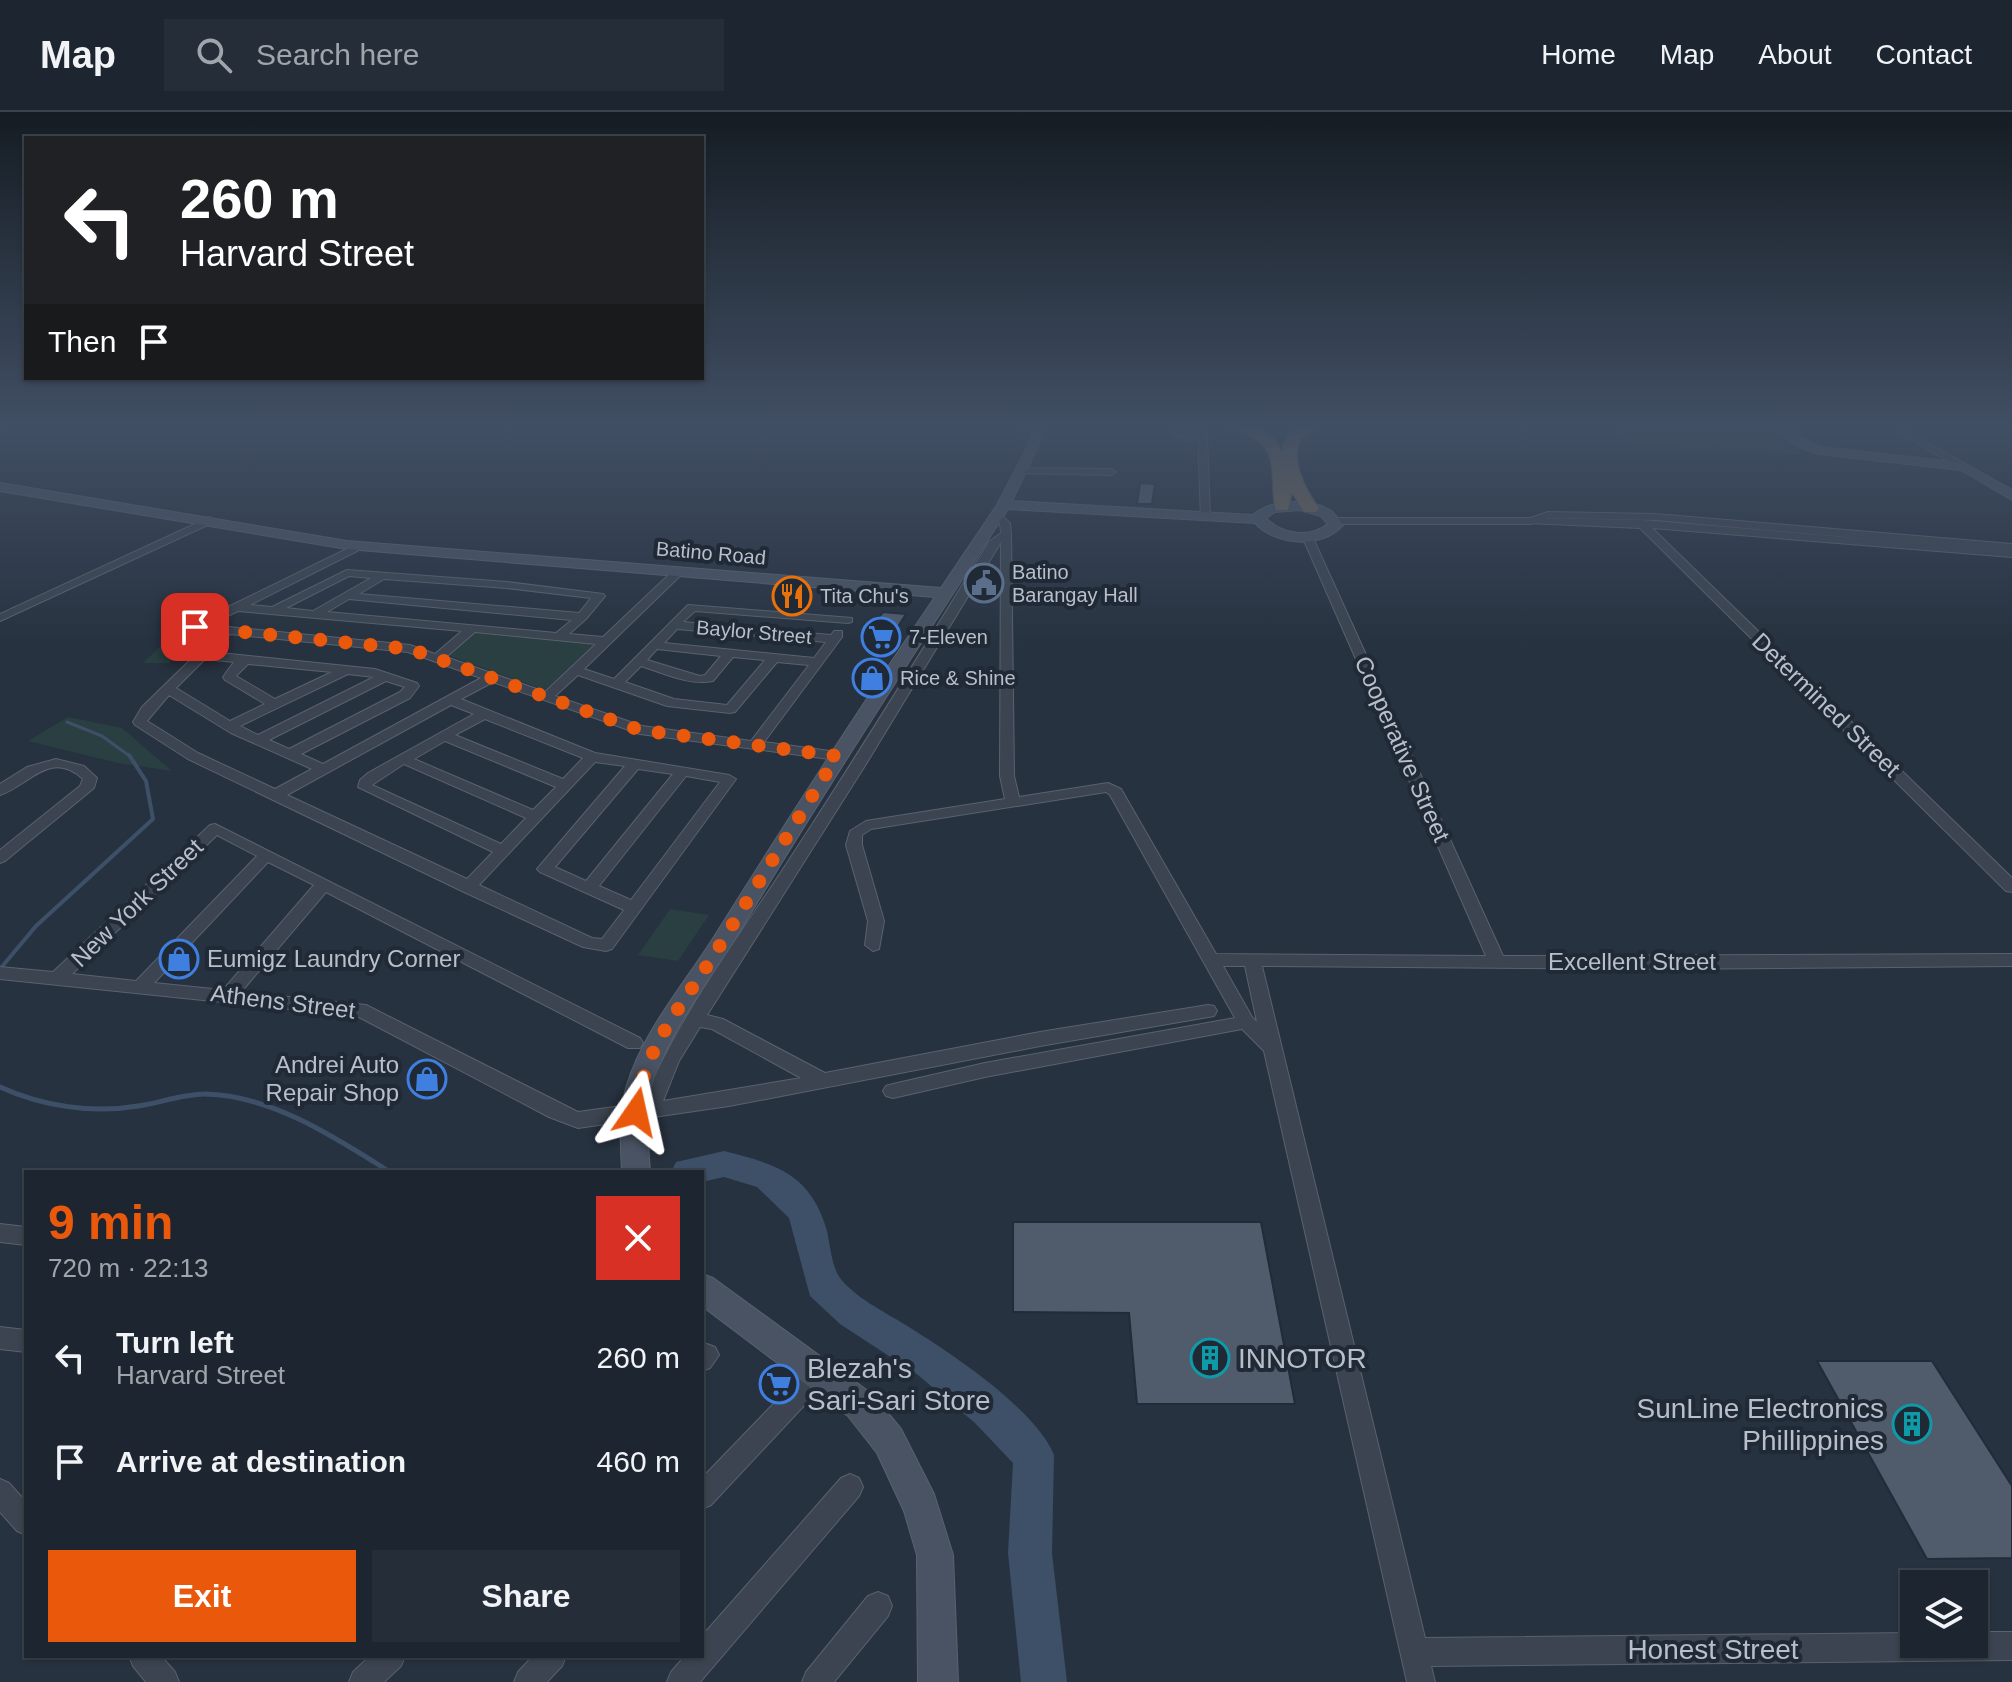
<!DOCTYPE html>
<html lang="en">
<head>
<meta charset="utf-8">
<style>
  :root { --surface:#1d2630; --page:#252e38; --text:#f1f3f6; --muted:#a0a5ab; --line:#3b434c; --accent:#ea580c }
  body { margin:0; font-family:Arial,sans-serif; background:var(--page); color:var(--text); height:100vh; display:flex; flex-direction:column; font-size:30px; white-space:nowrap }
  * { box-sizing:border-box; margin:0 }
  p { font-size:26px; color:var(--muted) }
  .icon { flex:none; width:44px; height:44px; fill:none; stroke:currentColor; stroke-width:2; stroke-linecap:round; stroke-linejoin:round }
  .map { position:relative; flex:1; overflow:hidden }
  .sheet { position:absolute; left:24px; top:1058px; width:680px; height:488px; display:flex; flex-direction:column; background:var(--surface); border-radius:0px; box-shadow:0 2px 6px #0004,0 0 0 2px var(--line) }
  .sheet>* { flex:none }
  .guide { position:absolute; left:24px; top:24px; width:680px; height:244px; border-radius:0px; box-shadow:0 2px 6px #0004,0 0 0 2px var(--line); background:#202124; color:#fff; overflow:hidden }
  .buttons { position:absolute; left:1900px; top:1458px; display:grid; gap:16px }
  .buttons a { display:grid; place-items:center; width:88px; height:88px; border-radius:0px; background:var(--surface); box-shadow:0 2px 6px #0004,0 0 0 2px var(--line); font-size:40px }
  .pin { position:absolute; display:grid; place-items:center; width:68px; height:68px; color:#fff; margin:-34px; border-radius:16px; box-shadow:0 4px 12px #0006 }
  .me { position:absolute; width:88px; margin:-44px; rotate:11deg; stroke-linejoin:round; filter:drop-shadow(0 0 6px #0008) }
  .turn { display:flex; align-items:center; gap:28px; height:168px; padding:0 24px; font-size:36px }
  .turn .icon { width:104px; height:104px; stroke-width:2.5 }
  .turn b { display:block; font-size:56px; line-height:68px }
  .then { display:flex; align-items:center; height:76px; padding:0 24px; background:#0003; gap:16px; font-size:30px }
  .round { display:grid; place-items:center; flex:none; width:84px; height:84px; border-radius:0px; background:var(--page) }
  .head { display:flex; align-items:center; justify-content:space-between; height:136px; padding:0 24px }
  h1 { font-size:48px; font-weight:700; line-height:60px; color:var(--accent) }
  .primary-button { display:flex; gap:16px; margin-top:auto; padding:16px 24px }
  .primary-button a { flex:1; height:92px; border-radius:0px; background:var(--accent); color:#fff; font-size:32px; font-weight:700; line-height:92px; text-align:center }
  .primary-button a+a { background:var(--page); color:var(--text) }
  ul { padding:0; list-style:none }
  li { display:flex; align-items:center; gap:24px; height:104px; padding:0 24px }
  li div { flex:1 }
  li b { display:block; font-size:30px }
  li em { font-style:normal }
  header { display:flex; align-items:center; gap:48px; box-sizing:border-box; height:112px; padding:0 40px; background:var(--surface); border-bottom:2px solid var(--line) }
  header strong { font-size:38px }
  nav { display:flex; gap:44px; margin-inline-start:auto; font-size:28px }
  .search { width:560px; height:72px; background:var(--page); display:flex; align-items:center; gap:20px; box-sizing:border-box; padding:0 28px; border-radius:0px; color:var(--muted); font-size:30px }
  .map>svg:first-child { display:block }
  .green { fill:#293f41 }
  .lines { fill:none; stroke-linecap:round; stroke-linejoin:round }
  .stream-far2 { stroke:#3d5068; stroke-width:3 }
  .stream-far1 { stroke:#3d5068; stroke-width:4 }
  .stream { stroke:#3d5068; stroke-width:5 }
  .river { fill:#3d5068; fill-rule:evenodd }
  .building { fill:#505b6b; stroke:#222b38; stroke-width:2 }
  .minor-casing { stroke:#59626e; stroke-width:2 }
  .tertiary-casing { stroke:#59626e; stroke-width:2 }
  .secondary-casing { stroke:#59626e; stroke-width:2 }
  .motorway-casing { stroke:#464f5b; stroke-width:2 }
  .minor { fill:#3b4450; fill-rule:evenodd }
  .tertiary { fill:#3b4450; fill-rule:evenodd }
  .secondary { fill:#495363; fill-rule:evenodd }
  .motorway { fill:#766a58; fill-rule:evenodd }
  .route { stroke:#ea580c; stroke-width:14; stroke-dasharray:0 25.2 }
  .labels { text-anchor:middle; stroke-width:8; stroke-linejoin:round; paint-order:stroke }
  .far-street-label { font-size:20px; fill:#b8bfcb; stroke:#202936 }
  .far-poi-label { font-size:20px; fill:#b8bfcb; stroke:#202936; text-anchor:start }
  .street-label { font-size:24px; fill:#b8bfcb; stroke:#202936 }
  .poi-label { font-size:24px; fill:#b8bfcb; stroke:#202936; text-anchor:start }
  .near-poi-label { font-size:28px; fill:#b8bfcb; stroke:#202936; text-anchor:start }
  .near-street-label { font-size:28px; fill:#b8bfcb; stroke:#202936 }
</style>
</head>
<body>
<header>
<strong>Map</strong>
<div class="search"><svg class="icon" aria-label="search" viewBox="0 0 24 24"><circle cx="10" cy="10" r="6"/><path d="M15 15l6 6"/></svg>Search here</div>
<nav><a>Home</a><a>Map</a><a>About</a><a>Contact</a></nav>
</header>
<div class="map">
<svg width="2012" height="1570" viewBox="0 0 2012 1570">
  <rect width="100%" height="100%" fill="#273240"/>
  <!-- green -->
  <path class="green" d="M 1761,312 L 1804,343 L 1726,338 L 1722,335 L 1711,335 L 1712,337 L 1628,333 L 1613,316 Z
    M 476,519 L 590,530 L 593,534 L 545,578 L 447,543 Z
    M 167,528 L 192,528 L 169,551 L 143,551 Z
    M 68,605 L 122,616 L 172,659 L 118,651 L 28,629 Z
    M 670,797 L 709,803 L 678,849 L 638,843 Z"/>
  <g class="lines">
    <!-- stream-far2 -->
    <path class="stream-far2" d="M 67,610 L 102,624 L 131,645"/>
    <!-- stream-far1 -->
    <path class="stream-far1" d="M 0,857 L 36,814 L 153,707 L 146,669 L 129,643"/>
    <!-- stream -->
    <path class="stream" d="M 0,975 C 42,994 92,1002 138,994 C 160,991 182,982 205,982 C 271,983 336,1026 390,1060"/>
    <!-- river -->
    <path class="river" d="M 0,312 L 11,312 L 0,320 Z
      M 724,1039 C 776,1052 811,1062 827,1119 C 830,1133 832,1155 840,1166 C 856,1186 883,1199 904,1212 C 948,1239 1035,1296 1054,1343 L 1052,1441 L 1067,1570 L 1021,1570 L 1008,1441 L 1013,1351 L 975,1311 L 918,1263 L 840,1212 L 810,1184 L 789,1106 L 757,1075 L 724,1065 L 702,1070 L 702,1060 L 671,1060 L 676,1050 Z"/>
  </g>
  <!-- building -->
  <path class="building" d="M 1140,371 L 1155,372 L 1152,392 L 1137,392 Z
    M 883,500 L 906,502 L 896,518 L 877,516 L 873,514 Z
    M 1013,1110 L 1261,1110 L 1295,1292 L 1137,1292 L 1129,1201 L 1013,1200 Z
    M 1817,1249 L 1932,1249 L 2012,1374 L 2012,1446 L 1927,1447 Z"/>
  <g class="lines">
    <defs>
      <path id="minor" d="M 1181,314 L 1199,315 L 1207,322 L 1210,407 L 1201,405 L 1198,326 L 1190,329 L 1174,323 L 1174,319 ZM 1183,320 L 1196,321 L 1190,323 Z
        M 1902,316 L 1967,353 L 1969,355 L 1961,357 L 1899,321 L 1898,319 Z
        M 1019,356 L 1111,357 L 1116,360 L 1111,363 L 1016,361 L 1016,357 Z
        M 997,400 L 1010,411 L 1011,422 L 1014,664 L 1019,685 L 1108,671 L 1121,677 L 1216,842 L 1486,844 L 1302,424 L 1307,421 L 1312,424 L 1503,844 L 2012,842 L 2012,854 L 1652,857 L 1262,854 L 1425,1526 L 1914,1521 L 1914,1532 L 1974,1532 L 1974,1520 L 2012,1520 L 2012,1548 L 1431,1554 L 1435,1570 L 1407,1570 L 1264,939 L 1242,917 L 985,965 L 893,986 L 886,984 L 883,979 L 886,974 L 893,972 L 985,951 L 1235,906 L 1110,683 L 1106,680 L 871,717 L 862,723 L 862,733 L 884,809 L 879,837 L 873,839 L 865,833 L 868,809 L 846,733 L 850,719 L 866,709 L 1005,687 L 1000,664 L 1001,430 L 866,652 L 707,903 L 723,907 L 825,961 L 1040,920 L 1208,893 L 1214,894 L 1217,899 L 1214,904 L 1040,934 L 729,994 L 578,1016 L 549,1005 L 357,904 L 0,867 L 0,855 L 53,860 L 210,713 L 215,712 L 640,926 L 643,931 L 640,936 L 628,936 L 326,780 L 241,880 L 366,893 L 578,1000 L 643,991 C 679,904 738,827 789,748 C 858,643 923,537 989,430 L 1001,421 L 1000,412 L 992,403 ZM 217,723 L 257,744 L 136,869 L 72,862 ZM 268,750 L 314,773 L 223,878 L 154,871 ZM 1223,854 L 1245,854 L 1257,910 L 1252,905 ZM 700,915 L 712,917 L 801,966 L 663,989 L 679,949 Z
        M 210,405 L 215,408 L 214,410 L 0,509 L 0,502 Z
        M 1531,406 L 1641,408 L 2012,439 L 2012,445 L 1652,416 L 2012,766 L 2012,780 L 2006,779 L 1640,416 L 1527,411 L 1526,409 Z
        M 359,431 L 363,432 L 363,436 L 250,493 L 272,495 L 347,458 L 507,470 L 603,482 L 605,484 L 586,507 L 569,522 L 603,525 L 676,456 L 684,456 L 684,460 L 584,557 L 614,567 L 688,493 L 852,506 L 852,510 L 848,511 L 695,499 L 683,510 L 831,523 L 834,519 L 842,519 L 842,525 L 764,630 L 837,640 L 844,644 L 837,648 L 640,622 L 493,570 L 461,587 L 595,641 L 729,663 L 736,667 L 612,837 L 606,839 L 583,835 L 462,779 L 188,647 L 135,613 L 133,610 L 142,595 L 218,521 L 191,517 L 191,513 ZM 349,464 L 371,466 L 313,499 L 286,496 ZM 384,467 L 507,476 L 591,486 L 579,501 L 359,482 ZM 349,487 L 572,508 L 556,521 L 327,500 ZM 238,499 L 462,519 L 435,542 L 410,533 L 209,513 ZM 677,517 L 826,530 L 814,546 L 664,531 ZM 475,520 L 596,532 L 545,580 L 446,545 ZM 230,522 L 408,540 L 481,566 L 323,652 L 301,642 L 410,586 L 419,574 L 417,571 L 375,557 L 211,540 ZM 657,537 L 721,544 L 705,563 L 700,564 L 647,548 ZM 733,545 L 765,548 L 727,593 L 674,587 L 625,570 L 641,554 C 664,561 689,574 713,569 ZM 205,547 L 234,550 L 223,565 L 225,568 L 265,592 L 230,609 L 176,576 ZM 777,550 L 809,553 L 751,629 L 642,614 L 555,584 L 578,563 L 667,594 L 730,601 L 735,600 ZM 248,552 L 332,560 L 275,587 L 236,564 ZM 348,562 L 374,565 L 258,623 L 240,614 ZM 386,569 L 405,575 L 400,580 L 289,637 L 269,628 ZM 169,583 L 231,621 L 312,657 L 275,677 L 198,641 L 147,609 ZM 451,593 L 474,602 L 368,661 L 360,668 L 358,675 L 493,740 L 467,767 L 287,683 ZM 485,607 L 583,646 L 563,667 L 455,623 ZM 445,629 L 556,675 L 533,698 L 414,647 ZM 595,650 L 625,654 L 537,757 L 540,760 L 624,798 L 602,827 L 592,826 L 479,773 ZM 404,652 L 526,706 L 501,732 L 372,673 ZM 638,657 L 673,662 L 586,769 L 555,755 ZM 686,664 L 720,670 L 631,788 L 599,774 Z
        M 56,647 L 84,654 L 97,666 L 94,676 L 5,749 L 0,751 L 0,738 L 80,674 L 83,667 C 50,637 30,673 0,683 L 0,672 L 27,655 Z
        M 0,1112 L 26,1115 L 26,1133 L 0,1130 Z
        M 0,1215 L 26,1218 L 26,1240 L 0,1237 Z
        M 707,1232 L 715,1235 L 719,1243 L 710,1256 L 702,1259 L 702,1234 Z
        M 818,1251 L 826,1254 L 830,1262 L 826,1270 L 711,1393 L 702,1397 L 702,1366 L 810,1254 Z
        M 850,1362 L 859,1366 L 863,1375 L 859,1384 L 700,1570 L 667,1570 L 671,1560 L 685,1544 L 702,1544 L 702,1524 L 841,1366 Z
        M 0,1367 L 9,1371 L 26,1390 L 26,1423 L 17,1419 L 0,1400 Z
        M 878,1480 L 888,1484 L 892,1494 L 888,1504 L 834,1570 L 802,1570 L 806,1560 L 868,1484 Z
        M 129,1544 L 161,1544 L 175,1560 L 179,1570 L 146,1570 L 133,1554 Z
        M 370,1544 L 405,1544 L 401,1554 L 384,1570 L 349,1570 L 353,1560 Z
        M 533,1544 L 566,1544 L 562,1554 L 547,1570 L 514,1570 L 518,1560 Z"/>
      <path id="tertiary" d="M 1548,400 L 1656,402 L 2012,432 L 2012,440 L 1656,408 L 1549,406 L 1531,412 L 1335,412 L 1329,409 L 1335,406 L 1530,406 Z"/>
      <path id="secondary" d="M 1033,312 L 1045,312 L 1043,323 L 1012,389 L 1253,403 C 1271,387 1309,386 1330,398 C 1335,401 1339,408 1343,413 C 1322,437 1276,434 1255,411 L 1008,397 C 918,535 829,672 744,812 C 713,865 669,916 652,975 C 645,1001 648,1033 650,1060 L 622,1060 C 621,1033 618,1002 626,976 C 643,919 683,874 714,825 C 786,710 859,597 935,485 L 347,437 L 0,379 L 0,371 L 347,429 L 941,476 L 997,393 L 1028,334 ZM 1300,398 L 1321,404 L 1328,412 C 1310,426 1282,423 1266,406 L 1275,400 Z
        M 1766,312 C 1787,312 1801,328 1821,335 L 1964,351 L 2012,378 L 2012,388 L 1961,358 L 1819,342 L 1798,335 Z
        M 702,1162 L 713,1166 L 872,1282 L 901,1317 L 934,1382 L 953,1443 L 958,1570 L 918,1570 L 917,1443 L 904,1399 L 877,1341 L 848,1304 L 702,1194 Z"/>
      <path id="motorway" d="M 1221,312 C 1247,312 1268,314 1282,339 C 1285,314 1303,312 1325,312 L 1301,326 C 1290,348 1305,377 1319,396 L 1316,400 L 1304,400 L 1292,381 L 1288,398 L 1276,398 C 1269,377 1280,343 1256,327 C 1245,320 1231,319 1221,312 Z"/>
    </defs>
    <!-- minor casing -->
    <use href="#minor" class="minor-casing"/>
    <!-- tertiary casing -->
    <use href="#tertiary" class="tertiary-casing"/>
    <!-- secondary casing -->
    <use href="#secondary" class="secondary-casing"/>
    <!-- motorway casing -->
    <use href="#motorway" class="motorway-casing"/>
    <!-- minor -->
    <use href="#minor" class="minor"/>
    <!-- tertiary -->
    <use href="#tertiary" class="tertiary"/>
    <!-- secondary -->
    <use href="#secondary" class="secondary"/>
    <!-- motorway -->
    <use href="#motorway" class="motorway"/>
  </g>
  <!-- sky -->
  <linearGradient id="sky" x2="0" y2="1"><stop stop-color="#151c23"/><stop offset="0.59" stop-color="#414f64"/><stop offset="1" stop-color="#414f64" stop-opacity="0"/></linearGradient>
  <rect width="2012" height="532" fill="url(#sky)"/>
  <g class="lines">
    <!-- route -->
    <path class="route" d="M 195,515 L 410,537 L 640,618 L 837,644 C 796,710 755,776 714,843 C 680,897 644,935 636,1000"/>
  </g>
  <!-- icons -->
  <defs>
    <symbol id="civic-ring" viewBox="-11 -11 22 22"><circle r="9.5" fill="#202936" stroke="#5c6f8a" stroke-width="1.5"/><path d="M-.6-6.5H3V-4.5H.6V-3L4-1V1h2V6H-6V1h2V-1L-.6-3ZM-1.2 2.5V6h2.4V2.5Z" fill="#5c6f8a"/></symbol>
    <symbol id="restaurant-ring" viewBox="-11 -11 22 22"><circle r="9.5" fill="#202936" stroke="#e8710a" stroke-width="1.5"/><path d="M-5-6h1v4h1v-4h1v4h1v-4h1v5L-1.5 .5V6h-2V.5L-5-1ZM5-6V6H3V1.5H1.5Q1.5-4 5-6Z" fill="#e8710a"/></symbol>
    <symbol id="supermarket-ring" viewBox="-11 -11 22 22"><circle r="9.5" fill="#202936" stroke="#3f7fe0" stroke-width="1.5"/><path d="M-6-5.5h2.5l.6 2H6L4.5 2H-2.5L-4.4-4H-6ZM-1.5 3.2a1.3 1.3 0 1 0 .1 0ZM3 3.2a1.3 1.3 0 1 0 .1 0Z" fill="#3f7fe0"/></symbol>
    <symbol id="shop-ring" viewBox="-11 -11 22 22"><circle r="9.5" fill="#202936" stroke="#3f7fe0" stroke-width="1.5"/><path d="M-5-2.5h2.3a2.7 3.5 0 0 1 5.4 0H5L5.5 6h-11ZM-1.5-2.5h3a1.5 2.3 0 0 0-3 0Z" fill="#3f7fe0"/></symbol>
    <symbol id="building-ring" viewBox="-11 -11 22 22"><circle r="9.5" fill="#202936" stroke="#0f9aa8" stroke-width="1.5"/><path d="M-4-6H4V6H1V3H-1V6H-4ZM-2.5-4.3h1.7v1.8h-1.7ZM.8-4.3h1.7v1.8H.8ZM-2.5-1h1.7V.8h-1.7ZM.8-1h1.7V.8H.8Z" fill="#0f9aa8"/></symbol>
  </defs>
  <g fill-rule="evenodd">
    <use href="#civic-ring" x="962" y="449" width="44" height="44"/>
    <use href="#restaurant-ring" x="770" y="462" width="44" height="44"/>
    <use href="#supermarket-ring" x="859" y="503" width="44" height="44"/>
    <use href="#shop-ring" x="850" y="544" width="44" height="44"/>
    <use href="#shop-ring" x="157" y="825" width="44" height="44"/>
    <use href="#shop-ring" x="405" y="945" width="44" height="44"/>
    <use href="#building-ring" x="1188" y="1224" width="44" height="44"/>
    <use href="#supermarket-ring" x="757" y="1250" width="44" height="44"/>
    <use href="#building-ring" x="1890" y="1290" width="44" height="44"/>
  </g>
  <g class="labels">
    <!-- far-street labels -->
    <g class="far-street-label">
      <text transform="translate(711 441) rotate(5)" y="7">Batino Road</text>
      <text transform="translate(754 520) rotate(5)" y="7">Baylor Street</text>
    </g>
    <!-- far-poi labels -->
    <g class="far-poi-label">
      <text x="1012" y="467">Batino<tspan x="1012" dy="23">Barangay Hall</tspan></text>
      <text x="820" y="491">Tita Chu's</text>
      <text x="909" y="532">7-Eleven</text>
      <text x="900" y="573">Rice &amp; Shine</text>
    </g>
    <!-- street labels -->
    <g class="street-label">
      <text transform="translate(1826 593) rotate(44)" y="8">Determined Street</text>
      <text transform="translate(1402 637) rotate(66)" y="8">Cooperative Street</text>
      <text transform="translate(137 791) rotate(-44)" y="8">New York Street</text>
      <text x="1632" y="858">Excellent Street</text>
      <text transform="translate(283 890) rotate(7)" y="8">Athens Street</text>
    </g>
    <!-- poi labels -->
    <g class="poi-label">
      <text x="207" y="855">Eumigz Laundry Corner</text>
      <text x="399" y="961" text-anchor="end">Andrei Auto<tspan x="399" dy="28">Repair Shop</tspan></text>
    </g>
    <!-- near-poi labels -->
    <g class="near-poi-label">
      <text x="1238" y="1256">INNOTOR</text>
      <text x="807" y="1266">Blezah's<tspan x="807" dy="32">Sari-Sari Store</tspan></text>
      <text x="1884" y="1306" text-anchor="end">SunLine Electronics<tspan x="1884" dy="32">Phillippines</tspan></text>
    </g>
    <!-- near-street labels -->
    <g class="near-street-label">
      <text x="1713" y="1547">Honest Street</text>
    </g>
  </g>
</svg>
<div class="buttons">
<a><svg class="icon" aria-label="layers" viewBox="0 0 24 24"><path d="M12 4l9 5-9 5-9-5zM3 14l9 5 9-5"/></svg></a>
</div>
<div class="pin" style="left:195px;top:515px;background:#d93025"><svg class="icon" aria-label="arrive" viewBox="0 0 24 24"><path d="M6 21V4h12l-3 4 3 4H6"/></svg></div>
<svg class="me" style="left:636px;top:1000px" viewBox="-20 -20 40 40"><path d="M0-17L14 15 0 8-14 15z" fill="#ea580c" stroke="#fff" stroke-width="4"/></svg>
<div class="guide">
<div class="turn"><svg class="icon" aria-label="left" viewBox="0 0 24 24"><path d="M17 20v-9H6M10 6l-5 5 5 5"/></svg><div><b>260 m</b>Harvard Street</div></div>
<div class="then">Then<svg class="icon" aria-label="arrive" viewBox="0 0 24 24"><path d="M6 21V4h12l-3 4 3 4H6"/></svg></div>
</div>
<section class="sheet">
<div class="head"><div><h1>9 min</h1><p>720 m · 22:13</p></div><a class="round" style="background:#d93025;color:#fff"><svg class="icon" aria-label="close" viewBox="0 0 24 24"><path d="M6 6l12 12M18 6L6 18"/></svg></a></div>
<ul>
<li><svg class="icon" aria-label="left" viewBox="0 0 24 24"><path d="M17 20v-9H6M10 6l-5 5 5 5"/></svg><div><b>Turn left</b><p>Harvard Street</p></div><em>260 m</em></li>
<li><svg class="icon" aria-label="arrive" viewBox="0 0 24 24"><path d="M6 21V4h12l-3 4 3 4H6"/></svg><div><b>Arrive at destination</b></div><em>460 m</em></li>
</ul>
<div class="primary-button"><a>Exit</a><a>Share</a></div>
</section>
</div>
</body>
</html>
